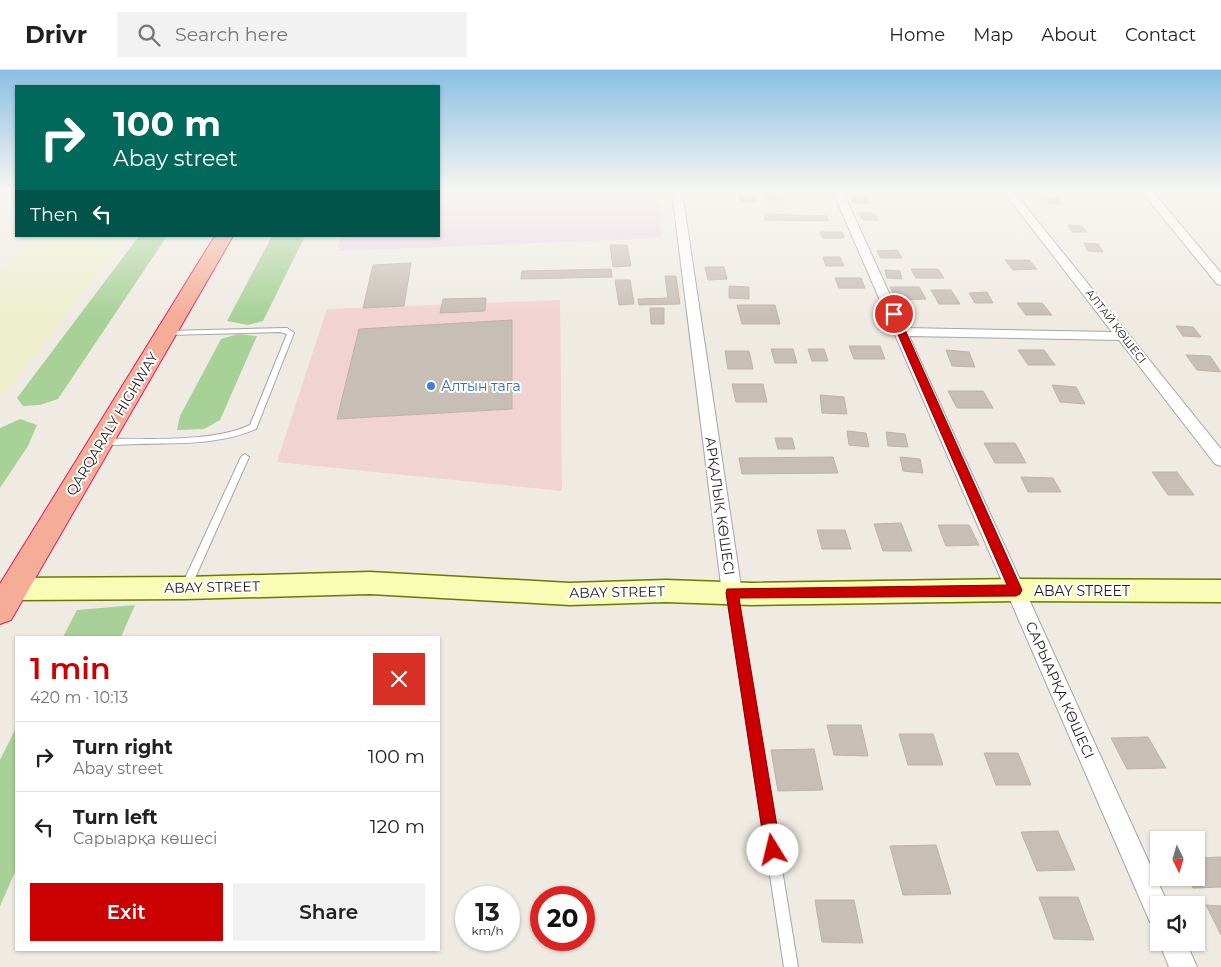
<!DOCTYPE html>
<html lang="en">
<head>
<meta charset="utf-8">
<style>
  :root { --surface:#fff; --page:#f2f2f2; --text:#202124; --muted:#757577; --line:#e0e0e0; --accent:#cb0000 }
  body { margin:0; font-family:Montserrat,sans-serif; background:var(--page); color:var(--text); height:100vh; display:flex; flex-direction:column; font-size:19px; white-space:nowrap }
  * { box-sizing:border-box; margin:0 }
  p { font-size:16px; color:var(--muted) }
  .icon { flex:none; width:28px; height:28px; fill:none; stroke:currentColor; stroke-width:2; stroke-linecap:round; stroke-linejoin:round }
  .map { position:relative; flex:1; overflow:hidden }
  .panel { position:absolute; left:15px; top:566px; width:425px; height:315px; display:flex; flex-direction:column; background:var(--surface); border-radius:0px; box-shadow:0 1px 4px #0004 }
  .panel>* { flex:none }
  .hud { position:absolute; left:15px; top:15px; width:425px; height:152px; border-radius:0px; box-shadow:0 1px 4px #0004; background:#00695c; color:#fff; overflow:hidden }
  .needle { width:32px; rotate:175deg }
  .controls { position:absolute; left:1150px; top:761px; display:grid; gap:10px }
  .controls a { display:grid; place-items:center; width:55px; height:55px; border-radius:0px; background:var(--surface); box-shadow:0 1px 4px #0004; font-size:25px }
  .speed { position:absolute; left:455px; top:816px; display:flex; gap:10px; font-size:25px; font-weight:700; text-align:center }
  .speed>* { display:grid; place-content:center; width:65px; height:65px; border-radius:50%; background:var(--surface); box-shadow:0 1px 4px #0004; line-height:1 }
  .speed small { font-size:12px; font-weight:400 }
  .speed .limit { border:8px solid #d22; background:#fff; color:#111 }
  .pin { position:absolute; display:grid; place-items:center; width:42px; height:42px; color:#fff; margin:-21px; border:2px solid #fff; border-radius:50%; box-shadow:0 1px 5px #0007 }
  .me { position:absolute; width:55px; margin:-28px; rotate:351deg; stroke-linejoin:round; filter:drop-shadow(0 0 4px #0008) }
  .turn { display:flex; align-items:center; gap:18px; height:105px; padding:0 15px; font-size:22px }
  .turn .icon { width:65px; height:65px; stroke-width:2.5 }
  .turn b { display:block; font-size:35px; line-height:42px }
  .then { display:flex; align-items:center; height:48px; padding:0 15px; background:#0003; gap:10px; font-size:19px }
  .round { display:grid; place-items:center; flex:none; width:52px; height:52px; border-radius:0px; background:var(--page) }
  .headline { display:flex; align-items:center; justify-content:space-between; height:85px; padding:0 15px }
  h1 { font-size:30px; font-weight:600; line-height:38px; color:var(--accent) }
  .cta { display:flex; gap:10px; margin-top:auto; padding:10px 15px }
  .cta a { flex:1; height:58px; border-radius:0px; background:var(--accent); color:#fff; font-size:20px; font-weight:600; line-height:58px; text-align:center }
  .cta a+a { background:var(--page); color:var(--text) }
  ul { padding:0; list-style:none }
  li { display:flex; align-items:center; gap:15px; height:70px; padding:0 15px; border-top:1px solid var(--line) }
  li div { flex:1 }
  li b { display:block; font-size:19px }
  li em { font-style:normal }
  header { display:flex; align-items:center; gap:30px; box-sizing:border-box; height:70px; padding:0 25px; background:var(--surface); border-bottom:1px solid var(--line) }
  header strong { font-size:24px }
  nav { display:flex; gap:28px; margin-inline-start:auto; font-size:18px }
  .search { width:350px; height:45px; background:var(--page); display:flex; align-items:center; gap:12px; box-sizing:border-box; padding:0 18px; border-radius:0px; color:var(--muted); font-size:19px }
  .map>svg:first-child { display:block }
  .commercial { fill:#f1d3d1 }
  .industrial { fill:#e9d5e5 }
  .farmland { fill:#edefcd }
  .forest { fill:#a7d196 }
  .building { fill:#c7beb6; stroke:#c2b2a5 }
  .lines { fill:none; stroke-linecap:round; stroke-linejoin:round }
  .service-casing { stroke:#a5a5a5; stroke-width:2 }
  .minor-casing { stroke:#a5a5a5; stroke-width:2 }
  .secondary-casing { stroke:#6c7900; stroke-width:3 }
  .trunk-casing { stroke:#e21b5f; stroke-width:2 }
  .service { fill:#fff; fill-rule:evenodd }
  .minor { fill:#fff; fill-rule:evenodd }
  .secondary { fill:#f9fcb4; fill-rule:evenodd }
  .trunk { fill:#f5ad98; fill-rule:evenodd }
  .route { fill:#cb0000; stroke:#840000 }
  .shop-dot { fill:#3f7fe0; stroke:#fff; stroke-width:2 }
  .labels { text-anchor:middle; stroke-width:4; stroke-linejoin:round; paint-order:stroke }
  .far-street-label { font-size:11px; fill:#1e1e1e; stroke:#fff }
  .shop-label { font-size:14px; fill:#366cbe; stroke:#fff; text-anchor:start }
  .street-label { font-size:14px; fill:#1e1e1e; stroke:#fff }
</style>
</head>
<body>
<header>
<strong>Drivr</strong>
<div class="search"><svg class="icon" aria-label="search" viewBox="0 0 24 24"><circle cx="10" cy="10" r="6"/><path d="M15 15l6 6"/></svg>Search here</div>
<nav><a>Home</a><a>Map</a><a>About</a><a>Contact</a></nav>
</header>
<div class="map">
<svg width="1221" height="897" viewBox="0 0 1221 897">
  <rect width="100%" height="100%" fill="#efebe3"/>
  <!-- commercial -->
  <path class="commercial" d="M 560,230 L 562,421 L 277,392 L 327,239 Z"/>
  <!-- industrial -->
  <path class="industrial" d="M 439,122 L 658,122 L 662,168 L 337,181 L 341,166 L 439,166 Z"/>
  <!-- farmland -->
  <path class="farmland" d="M 36,166 L 128,166 L 0,330 L 0,201 Z"/>
  <!-- forest -->
  <path class="forest" d="M 139,166 L 167,166 L 58,329 L 40,335 L 23,336 L 17,328 Z
    M 272,166 L 305,166 L 263,251 L 248,255 L 227,251 Z
    M 238,264 L 257,266 L 220,350 L 204,359 L 177,360 L 180,346 L 221,269 Z
    M 20,349 L 37,355 L 28,376 L 0,418 L 0,358 Z
    M 135,535 L 121,567 L 63,567 L 77,540 Z
    M 16,658 L 16,800 L 0,836 L 0,690 Z"/>
  <!-- building -->
  <path class="building" d="M 500,122 L 572,122 L 499,124 Z
    M 765,123 L 781,123 L 784,130 L 768,130 Z
    M 739,125 L 755,125 L 757,132 L 740,132 Z
    M 849,125 L 866,125 L 870,134 L 853,133 Z
    M 1046,128 L 1059,129 L 1063,135 L 1049,134 Z
    M 859,143 L 874,143 L 878,150 L 863,150 Z
    M 764,144 L 827,146 L 829,151 L 765,150 Z
    M 1068,155 L 1082,156 L 1087,162 L 1072,162 Z
    M 820,162 L 842,162 L 844,168 L 823,168 Z
    M 1084,173 L 1098,174 L 1103,182 L 1088,181 Z
    M 610,175 L 627,175 L 631,196 L 613,197 Z
    M 897,180 L 902,188 L 881,188 L 877,181 Z
    M 823,187 L 840,187 L 844,196 L 826,196 Z
    M 1005,190 L 1029,190 L 1037,199 L 1013,200 Z
    M 411,193 L 404,236 L 363,238 L 373,195 Z
    M 705,197 L 724,197 L 727,209 L 708,210 Z
    M 611,199 L 612,207 L 521,209 L 522,201 Z
    M 911,199 L 938,199 L 944,208 L 916,208 Z
    M 885,200 L 900,201 L 902,209 L 887,208 Z
    M 665,206 L 676,206 L 680,234 L 639,235 L 638,229 L 668,228 Z
    M 835,208 L 861,208 L 865,218 L 839,218 Z
    M 615,210 L 630,210 L 634,234 L 619,235 Z
    M 729,216 L 749,217 L 749,229 L 729,228 Z
    M 890,217 L 919,217 L 926,229 L 896,230 Z
    M 931,220 L 951,220 L 960,234 L 939,234 Z
    M 987,222 L 993,233 L 975,233 L 969,223 Z
    M 486,228 L 485,241 L 440,243 L 443,229 Z
    M 1017,233 L 1042,233 L 1052,245 L 1026,245 Z
    M 737,235 L 775,235 L 780,254 L 742,254 Z
    M 650,238 L 664,238 L 664,254 L 651,254 Z
    M 512,250 L 512,339 L 337,349 L 359,259 Z
    M 1176,256 L 1193,257 L 1201,267 L 1183,266 Z
    M 849,276 L 880,276 L 885,289 L 854,289 Z
    M 771,279 L 793,279 L 797,293 L 775,293 Z
    M 808,279 L 824,279 L 828,291 L 812,291 Z
    M 946,280 L 969,282 L 975,297 L 952,296 Z
    M 1018,280 L 1044,280 L 1055,295 L 1028,295 Z
    M 725,281 L 749,281 L 753,299 L 728,299 Z
    M 1186,285 L 1210,286 L 1221,302 L 1197,300 Z
    M 732,314 L 763,314 L 767,332 L 736,332 Z
    M 1052,315 L 1076,317 L 1085,334 L 1060,332 Z
    M 948,321 L 983,321 L 993,338 L 957,338 Z
    M 820,325 L 844,327 L 847,344 L 822,343 Z
    M 847,361 L 866,363 L 869,377 L 849,375 Z
    M 886,362 L 905,364 L 908,377 L 888,376 Z
    M 775,368 L 792,368 L 795,379 L 778,379 Z
    M 984,373 L 1015,373 L 1026,393 L 995,393 Z
    M 833,387 L 838,403 L 742,404 L 739,388 Z
    M 900,387 L 920,389 L 923,403 L 903,401 Z
    M 1152,402 L 1177,402 L 1194,425 L 1168,425 Z
    M 1021,407 L 1053,408 L 1061,422 L 1028,422 Z
    M 901,453 L 912,481 L 883,481 L 874,454 Z
    M 938,455 L 969,455 L 979,475 L 946,476 Z
    M 817,460 L 845,460 L 851,479 L 822,479 Z
    M 827,655 L 861,655 L 868,686 L 834,685 Z
    M 899,664 L 933,664 L 943,695 L 908,695 Z
    M 1148,667 L 1166,698 L 1127,699 L 1111,668 Z
    M 814,679 L 823,720 L 778,721 L 771,680 Z
    M 984,683 L 1018,683 L 1031,715 L 996,715 Z
    M 1058,761 L 1075,800 L 1037,801 L 1021,762 Z
    M 936,775 L 951,824 L 903,825 L 890,776 Z
    M 1221,787 L 1221,817 L 1193,818 L 1188,808 L 1196,808 L 1196,788 Z
    M 1039,827 L 1078,827 L 1094,870 L 1054,869 Z
    M 815,830 L 854,830 L 863,873 L 822,872 Z
    M 1206,835 L 1221,836 L 1221,865 Z"/>
  <g class="lines">
    <defs>
      <path id="service" d="M 287,258 L 294,263 L 256,359 C 220,375 177,373 139,374 C 126,374 112,376 100,374 L 99,372 L 100,370 L 103,369 C 145,368 212,373 250,355 L 287,264 L 280,262 L 167,265 L 164,263 L 167,261 Z
        M 245,384 L 249,387 L 191,517 L 189,520 L 186,521 L 183,520 L 181,517 L 241,387 Z
        M 732,520 L 735,521 L 737,524 L 798,897 L 784,897 L 727,524 L 729,521 Z"/>
      <path id="minor" d="M 672,122 L 682,122 L 742,523 L 739,529 L 732,531 L 725,529 L 722,523 Z
        M 833,122 L 843,122 L 905,258 L 1112,262 L 1004,122 L 1014,122 L 1221,379 L 1221,396 L 1215,394 L 1119,270 L 909,266 L 1168,834 L 1159,835 L 1159,856 L 1150,852 Z
        M 1142,122 L 1153,122 L 1221,203 L 1221,215 L 1217,214 Z
        M 1159,872 L 1186,872 L 1197,897 L 1169,897 Z"/>
      <path id="secondary" d="M 370,502 L 570,513 L 666,510 L 752,513 L 1016,509 L 1221,510 L 1221,532 L 1016,531 L 752,535 L 666,532 L 570,535 L 370,524 L 186,529 L 13,530 L 3,527 L 0,520 L 3,511 L 13,508 L 186,507 Z"/>
      <path id="trunk" d="M 215,166 L 233,166 L 11,550 L 0,554 L 0,514 Z"/>
    </defs>
    <!-- service casing -->
    <use href="#service" class="service-casing"/>
    <!-- minor casing -->
    <use href="#minor" class="minor-casing"/>
    <!-- secondary casing -->
    <use href="#secondary" class="secondary-casing"/>
    <!-- trunk casing -->
    <use href="#trunk" class="trunk-casing"/>
    <!-- service -->
    <use href="#service" class="service"/>
    <!-- minor -->
    <use href="#minor" class="minor"/>
    <!-- secondary -->
    <use href="#secondary" class="secondary"/>
    <!-- trunk -->
    <use href="#trunk" class="trunk"/>
  </g>
  <!-- sky -->
  <linearGradient id="sky" x2="0" y2="1"><stop stop-color="#8bc0e4"/><stop offset="0.49" stop-color="#f8f6f2"/><stop offset="1" stop-color="#f8f6f2" stop-opacity="0"/></linearGradient>
  <rect width="1221" height="248" fill="url(#sky)"/>
  <!-- route -->
  <path class="route" d="M 894,242 L 898,244 L 1022,520 L 1020,524 L 1016,526 L 739,528 L 781,780 L 778,786 L 773,788 L 767,786 L 765,780 L 726,523 L 727,519 L 1007,515 L 889,244 Z"/>
  <!-- markers -->
  <circle class="shop-dot" cx="431" cy="316" r="5"/>
  <g class="labels">
    <!-- far-street labels -->
    <g class="far-street-label">
      <text transform="translate(1116 256) rotate(52)" y="4">АЛТАЙ КӨШЕСІ</text>
    </g>
    <!-- shop labels -->
    <g class="shop-label">
      <text x="441" y="321">Алтын тага</text>
    </g>
    <!-- street labels -->
    <g class="street-label">
      <text transform="translate(112 354) rotate(-59)" y="5">QARQARALY HIGHWAY</text>
      <text transform="translate(720 436) rotate(82)" y="5">АРҚАЛЫҚ КӨШЕСІ</text>
      <text transform="translate(212 517) rotate(-1)" y="5">ABAY STREET</text>
      <text x="1082" y="526">ABAY STREET</text>
      <text transform="translate(617 522) rotate(-1)" y="5">ABAY STREET</text>
      <text transform="translate(1060 620) rotate(66)" y="5">САРЫАРҚА КӨШЕСІ</text>
    </g>
  </g>
</svg>
<div class="controls">
<a><svg class="needle" viewBox="-14 -14 28 28"><path d="M0-13l5 13h-10z" fill="#e53935"/><path d="M0 13l5-13h-10z" fill="#757577"/></svg></a>
<a><svg class="icon" aria-label="sound" viewBox="0 0 24 24"><path d="M4 9h4l5-4v14l-5-4H4zM17 9q2 3 0 6"/></svg></a>
</div>
<div class="speed"><div>13<small>km/h</small></div><div class="limit">20</div></div>
<div class="pin" style="left:894px;top:244px;background:#d93025"><svg class="icon" aria-label="arrive" viewBox="0 0 24 24"><path d="M6 21V4h12l-3 4 3 4H6"/></svg></div>
<svg class="me" style="left:773px;top:780px" viewBox="-20 -20 40 40"><circle r="19" fill="#fff"/><path d="M0-13L10 11 0 6-10 11z" fill="#cb0000"/></svg>
<div class="hud">
<div class="turn"><svg class="icon" aria-label="right" viewBox="0 0 24 24"><path d="M7 20v-9h11M14 6l5 5-5 5"/></svg><div><b>100 m</b>Abay street</div></div>
<div class="then">Then<svg class="icon" aria-label="left" viewBox="0 0 24 24"><path d="M17 20v-9H6M10 6l-5 5 5 5"/></svg></div>
</div>
<section class="panel">
<div class="headline"><div><h1>1 min</h1><p>420 m · 10:13</p></div><a class="round" style="background:#d93025;color:#fff"><svg class="icon" aria-label="close" viewBox="0 0 24 24"><path d="M6 6l12 12M18 6L6 18"/></svg></a></div>
<ul>
<li><svg class="icon" aria-label="right" viewBox="0 0 24 24"><path d="M7 20v-9h11M14 6l5 5-5 5"/></svg><div><b>Turn right</b><p>Abay street</p></div><em>100 m</em></li>
<li><svg class="icon" aria-label="left" viewBox="0 0 24 24"><path d="M17 20v-9H6M10 6l-5 5 5 5"/></svg><div><b>Turn left</b><p>Сарыарқа көшесі</p></div><em>120 m</em></li>
</ul>
<div class="cta"><a>Exit</a><a>Share</a></div>
</section>
</div>
</body>
</html>
